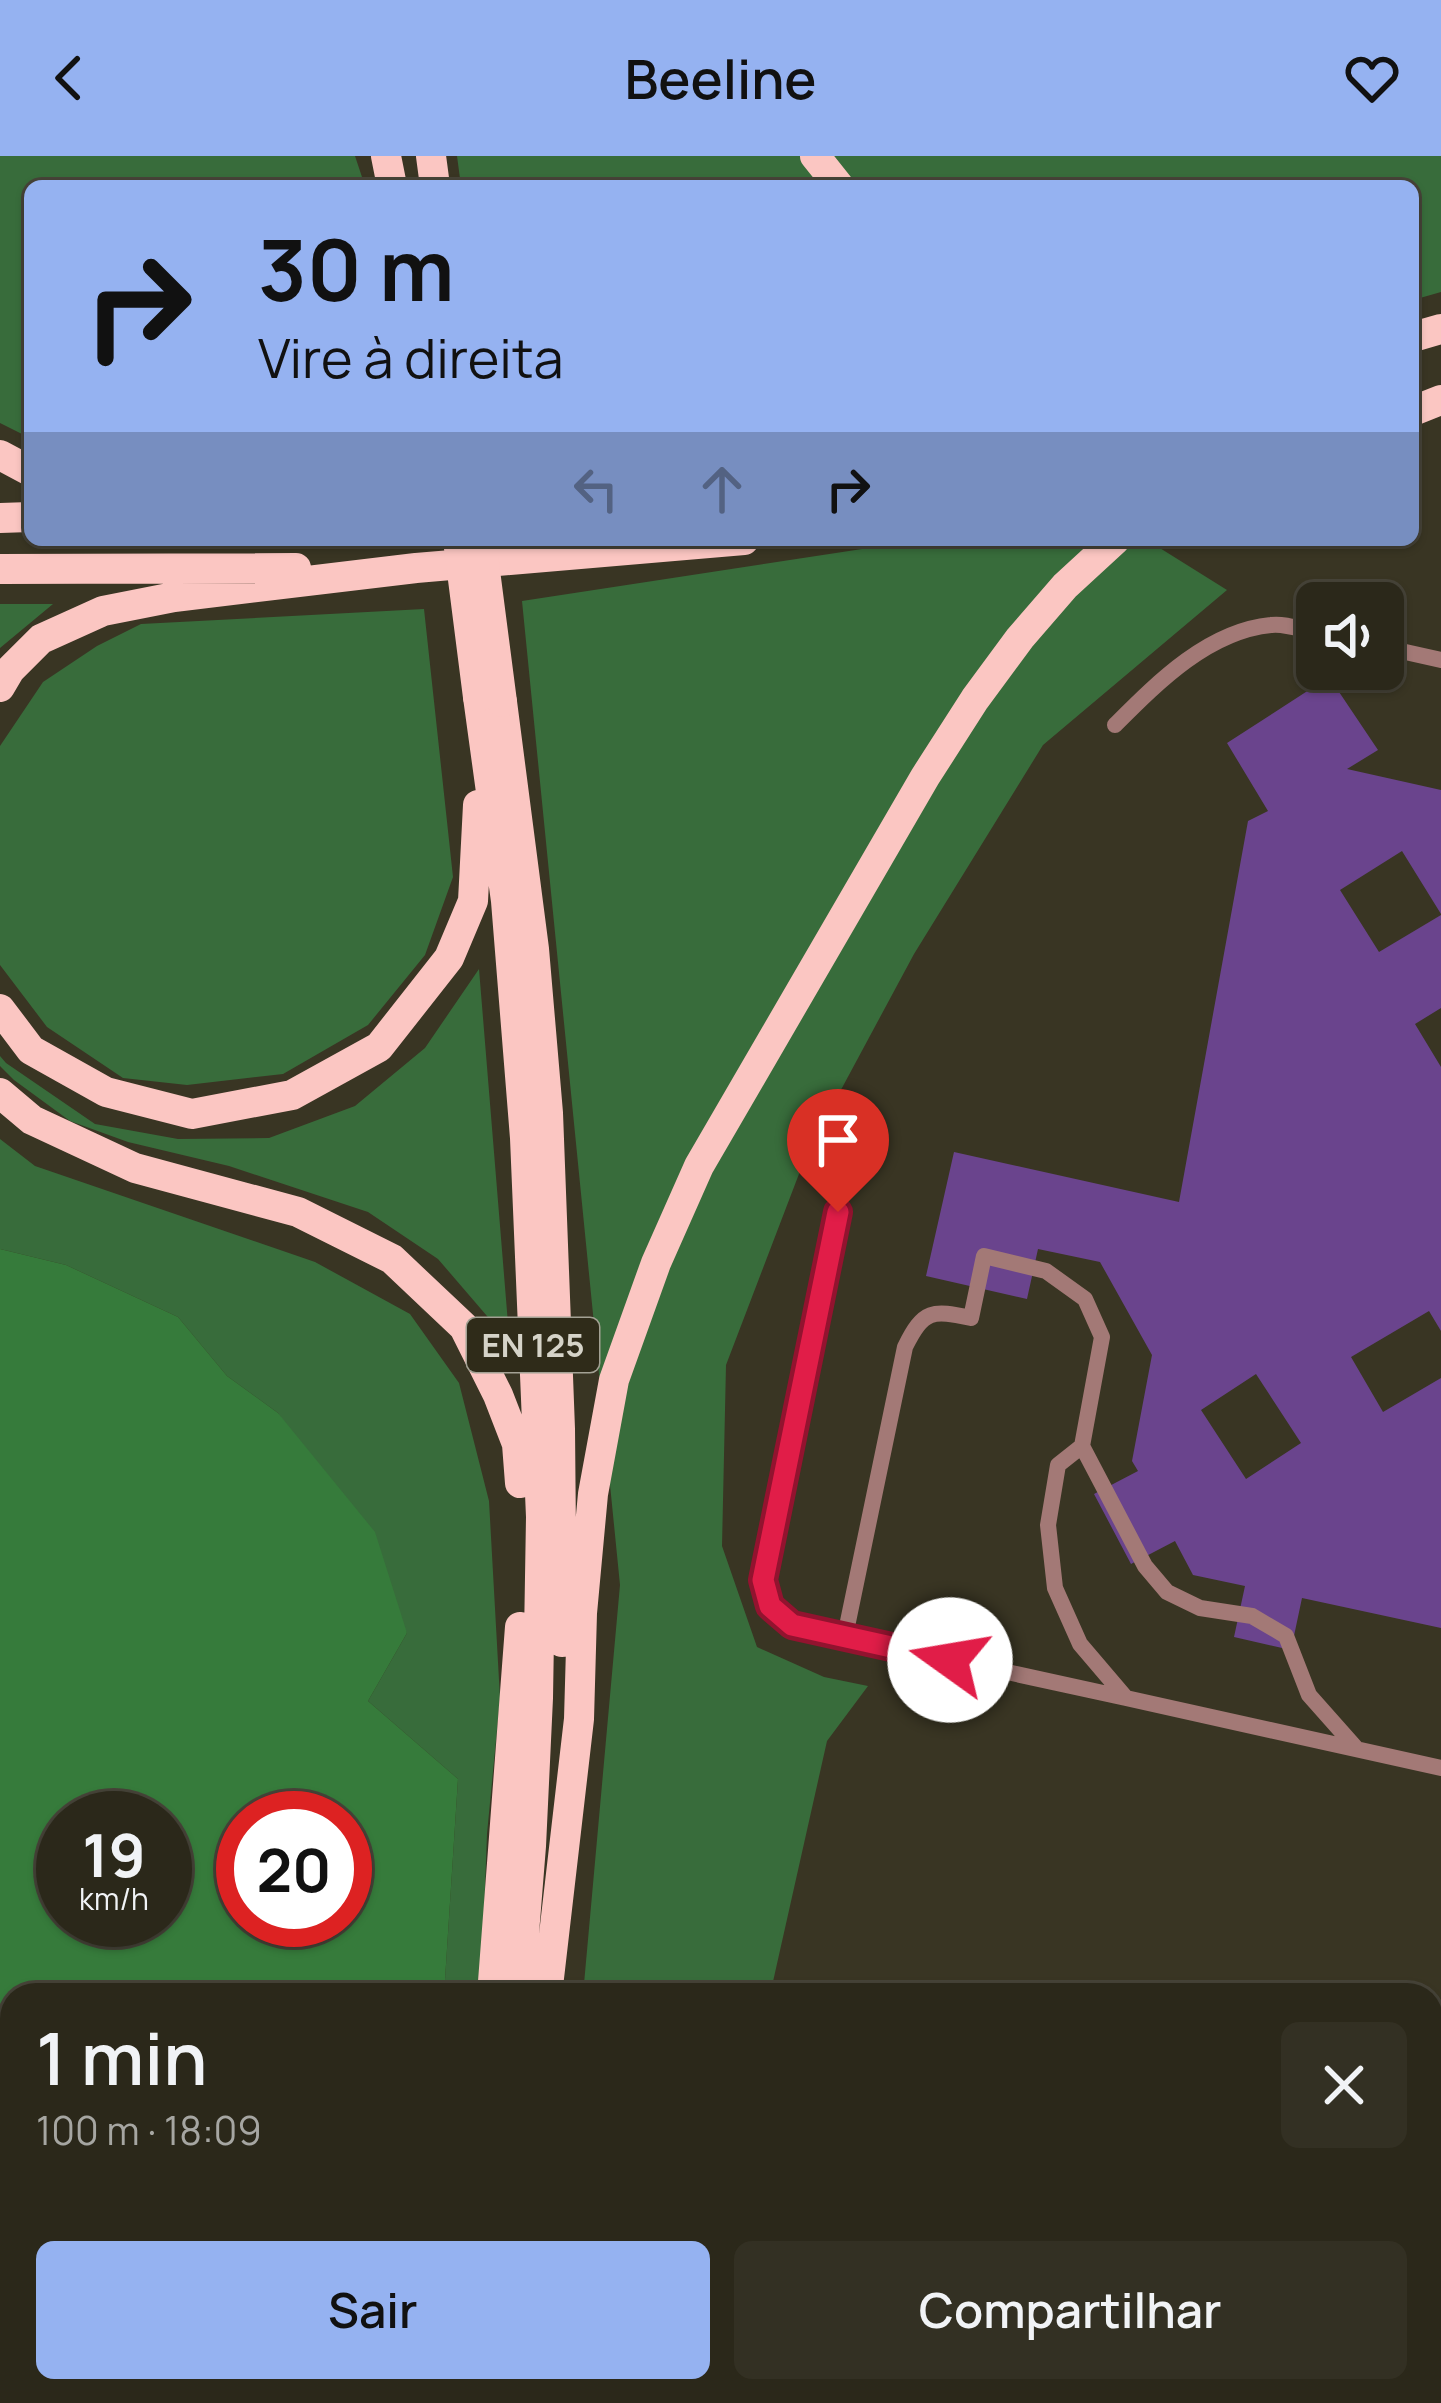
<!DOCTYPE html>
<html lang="pt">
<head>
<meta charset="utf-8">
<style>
  :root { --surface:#2b281a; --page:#333023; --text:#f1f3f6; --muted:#a6a6a2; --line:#474439; --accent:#95b2f1 }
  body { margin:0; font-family:Manrope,sans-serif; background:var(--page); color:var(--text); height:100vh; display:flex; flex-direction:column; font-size:45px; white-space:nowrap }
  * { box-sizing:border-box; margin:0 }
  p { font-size:39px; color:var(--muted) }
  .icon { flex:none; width:66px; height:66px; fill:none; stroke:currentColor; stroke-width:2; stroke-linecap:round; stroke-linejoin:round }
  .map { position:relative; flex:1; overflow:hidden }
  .details { position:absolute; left:0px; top:1827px; width:1443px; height:420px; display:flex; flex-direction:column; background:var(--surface); border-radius:36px 36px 0 0; box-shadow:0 3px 9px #0004,0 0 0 3px var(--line) }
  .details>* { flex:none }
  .top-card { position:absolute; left:24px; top:24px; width:1395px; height:366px; border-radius:18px; box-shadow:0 3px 9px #0004,0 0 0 3px var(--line); background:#95b2f1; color:#111; overflow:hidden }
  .fabs { position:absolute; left:1296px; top:426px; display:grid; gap:24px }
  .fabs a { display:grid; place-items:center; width:108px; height:108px; border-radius:18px; background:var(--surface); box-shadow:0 3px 9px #0004,0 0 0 3px var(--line); font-size:60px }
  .speed { position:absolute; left:36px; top:1635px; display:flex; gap:24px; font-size:60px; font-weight:700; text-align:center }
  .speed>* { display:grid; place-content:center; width:156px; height:156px; border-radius:50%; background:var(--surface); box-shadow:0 3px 9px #0004,0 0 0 3px var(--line); line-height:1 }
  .speed small { font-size:30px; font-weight:400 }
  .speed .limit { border:18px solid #d22; background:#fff; color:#111 }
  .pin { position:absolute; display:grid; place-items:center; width:102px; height:102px; color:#fff; margin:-123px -51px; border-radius:50% 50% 50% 0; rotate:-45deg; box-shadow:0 0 12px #0007 }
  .pin .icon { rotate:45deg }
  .me { position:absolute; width:132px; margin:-66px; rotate:283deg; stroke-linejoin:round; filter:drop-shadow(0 0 9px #0008) }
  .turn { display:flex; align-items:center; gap:42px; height:252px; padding:0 36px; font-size:54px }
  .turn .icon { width:156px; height:156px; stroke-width:2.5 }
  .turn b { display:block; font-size:84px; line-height:102px }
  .lanes { display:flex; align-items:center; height:114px; padding:0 36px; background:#0003; justify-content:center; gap:60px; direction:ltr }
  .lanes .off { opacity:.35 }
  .round { display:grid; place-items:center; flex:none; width:126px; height:126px; border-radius:18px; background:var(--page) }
  .overview { display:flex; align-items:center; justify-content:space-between; height:204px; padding:0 36px }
  h1 { font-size:72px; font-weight:600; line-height:90px }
  .cta { display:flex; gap:24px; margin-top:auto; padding:24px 36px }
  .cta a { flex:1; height:138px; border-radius:18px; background:var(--accent); color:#111; font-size:48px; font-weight:600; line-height:138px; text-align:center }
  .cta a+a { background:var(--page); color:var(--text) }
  header { display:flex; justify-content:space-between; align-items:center; height:156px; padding:0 36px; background:var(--accent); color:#111; font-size:54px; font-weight:600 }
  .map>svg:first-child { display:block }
  .green { fill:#386c3b }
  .forest { fill:#367b3b; fill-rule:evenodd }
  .building { fill:#6a448d; fill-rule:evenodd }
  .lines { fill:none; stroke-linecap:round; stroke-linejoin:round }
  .lane { stroke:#a37976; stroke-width:16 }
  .primary { stroke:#fbc6c2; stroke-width:30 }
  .primary-bridge { stroke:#fbc6c2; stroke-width:30 }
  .route-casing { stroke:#92132f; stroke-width:30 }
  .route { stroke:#e11d48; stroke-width:21 }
  .labels { text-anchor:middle; stroke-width:9; stroke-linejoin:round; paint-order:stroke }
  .shield { fill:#2f2b19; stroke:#a3a194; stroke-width:3 }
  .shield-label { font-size:33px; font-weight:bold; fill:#d5d3c8 }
</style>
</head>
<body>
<header><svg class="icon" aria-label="back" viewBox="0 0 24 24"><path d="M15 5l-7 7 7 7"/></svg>Beeline<svg class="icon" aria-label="heart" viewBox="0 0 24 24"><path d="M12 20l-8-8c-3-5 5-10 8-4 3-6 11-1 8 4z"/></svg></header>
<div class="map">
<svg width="1441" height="2247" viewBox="0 0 1441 2247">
  <rect width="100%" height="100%" fill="#393523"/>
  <!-- green -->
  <path class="green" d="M 0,0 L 355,0 L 365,30 L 30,30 L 30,282 L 0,267 Z
    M 457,0 L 1441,0 L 1441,136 L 1413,144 L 1413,30 L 461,30 Z
    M 921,384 L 1147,384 L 1227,434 L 1043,589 L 914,798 L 807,997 L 726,1209 L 722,1390 L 757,1491 L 824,1521 L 868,1530 L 827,1585 L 770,1839 L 583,1839 L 620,1429 L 522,445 Z
    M 0,448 L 53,448 L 0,492 Z
    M 424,453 L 453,721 L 425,799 L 368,869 L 283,918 L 187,929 L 123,922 L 47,871 L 0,809 L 0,590 L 43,526 L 97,490 L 141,468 Z
    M 479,813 L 510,1192 L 493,1167 L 438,1103 L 368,1056 L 229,1010 L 128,986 L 70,965 L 14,924 L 0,910 L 0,900 L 6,907 L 95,968 L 178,983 L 269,982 L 355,950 L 425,892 Z
    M 0,983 L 35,1010 L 315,1106 L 410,1158 L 459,1227 L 489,1345 L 500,1542 L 487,1678 L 481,1839 L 444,1839 L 458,1623 L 368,1545 L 407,1477 L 278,1257 L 227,1220 L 178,1161 L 66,1109 L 0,1093 Z
    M 1431,2013 L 1441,2016 L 1441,2247 L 546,2247 L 547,2235 L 1431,2235 Z
    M 376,2235 L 455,2235 L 455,2247 L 374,2247 Z"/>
  <!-- forest -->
  <path class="forest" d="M 0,1093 L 66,1109 L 178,1161 L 227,1220 L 278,1257 L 375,1376 L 407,1477 L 368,1545 L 458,1623 L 444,1839 L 12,1839 L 12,2235 L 376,2235 L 374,2247 L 0,2247 ZM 63,1662 L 165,1662 L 165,1764 L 63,1764 ZM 243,1662 L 345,1662 L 345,1764 L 243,1764 Z"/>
  <!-- building -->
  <path class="building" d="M 1329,521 L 1378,594 L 1347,613 L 1441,634 L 1441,758 L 1402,695 L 1340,734 L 1379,796 L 1441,759 L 1441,852 L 1415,868 L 1441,911 L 1441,1175 L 1429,1155 L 1351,1201 L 1383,1256 L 1441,1222 L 1441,1472 L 1302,1442 L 1291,1494 L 1234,1481 L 1245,1430 L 1193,1419 L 1175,1385 L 1131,1408 L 1094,1338 L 1138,1315 L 1132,1305 L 1152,1199 L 1100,1106 L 1038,1093 L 1027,1143 L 926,1120 L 954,996 L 1179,1046 L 1248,665 L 1268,655 L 1227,587 ZM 1256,1218 L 1301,1287 L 1246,1323 L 1201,1254 Z"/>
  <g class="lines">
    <!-- lane -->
    <path class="lane" d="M 1383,491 L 1441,504
      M 1115,569 C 1157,527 1208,475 1271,469 C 1285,467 1302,474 1317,477
      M 842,1032 L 763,1424 L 770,1451 L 792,1469 L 1126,1542
      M 1082,1290 L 1058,1309 L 1048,1369 L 1055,1432 L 1080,1488 L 1126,1542 L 1441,1612
      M 845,1480 L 905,1191 C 924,1153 932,1154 971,1162 L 984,1100 L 1046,1115 L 1085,1143 L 1102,1181 L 1082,1290 L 1145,1410 L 1167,1436 L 1200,1452 L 1252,1460 L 1286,1480 L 1309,1539 L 1356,1592"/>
    <!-- primary -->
    <path class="primary" d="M 386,0 L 392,30
      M 431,0 L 435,30
      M 815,0 L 839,30
      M 1413,181 L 1441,173
      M 1413,255 L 1441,244
      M 0,299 L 30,315
      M 0,362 L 30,361
      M 0,413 L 296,412
      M 0,531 L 10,514 L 41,483 L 103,455 L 174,441 L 416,412 L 744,384
      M 478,541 L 506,745 L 525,982 L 541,1361 L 538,1542 L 531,1690 L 519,1839
      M 502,546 L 534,793 L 548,957 L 560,1273 L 562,1486
      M 0,853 L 31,894 L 106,936 L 192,958 L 292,939 L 379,891 L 449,802 L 473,745 L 478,649
      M 0,937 L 32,964 L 135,1012 L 298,1056 L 392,1103 L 464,1171 L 498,1239 L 517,1288 L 520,1327
      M 492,1839 L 520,1471
      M 547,1839 L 579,1563 L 582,1457 L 593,1338 L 614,1224 L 656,1107 L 699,1010 L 925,621 L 975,543 L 1020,482 L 1065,430 L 1115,384
      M 478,2247 L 480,2235
      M 506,2247 L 508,2235"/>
    <!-- primary-bridge -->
    <path class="primary-bridge" d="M 458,384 L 478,541
      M 481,384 L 502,546"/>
  </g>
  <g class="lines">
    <defs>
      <path id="route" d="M 838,1056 L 763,1424 L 770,1450 L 792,1469 L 950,1504"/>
    </defs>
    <!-- route casing -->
    <use href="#route" class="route-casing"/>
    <!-- route -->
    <use href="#route" class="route"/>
  </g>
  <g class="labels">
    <!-- shield labels -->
    <rect class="shield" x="467" y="1162" width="132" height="54" rx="9"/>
    <g class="shield-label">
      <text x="533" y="1201">EN 125</text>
    </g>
  </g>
</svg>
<div class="fabs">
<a><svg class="icon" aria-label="sound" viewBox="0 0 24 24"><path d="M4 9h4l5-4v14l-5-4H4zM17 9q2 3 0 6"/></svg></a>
</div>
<div class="speed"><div>19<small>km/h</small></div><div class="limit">20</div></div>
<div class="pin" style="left:838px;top:1056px;background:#d93025"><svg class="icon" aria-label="arrive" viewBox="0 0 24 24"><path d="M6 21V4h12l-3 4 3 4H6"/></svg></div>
<svg class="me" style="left:950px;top:1504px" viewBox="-20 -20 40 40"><circle r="19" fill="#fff"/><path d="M0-13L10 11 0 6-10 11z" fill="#e11d48"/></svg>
<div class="top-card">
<div class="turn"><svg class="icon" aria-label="right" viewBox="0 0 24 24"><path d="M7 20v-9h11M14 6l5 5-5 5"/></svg><div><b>30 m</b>Vire à direita</div></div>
<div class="lanes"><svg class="icon off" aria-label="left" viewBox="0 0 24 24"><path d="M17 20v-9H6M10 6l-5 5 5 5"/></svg><svg class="icon off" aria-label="ahead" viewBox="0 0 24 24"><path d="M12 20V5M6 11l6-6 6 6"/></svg><svg class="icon" aria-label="right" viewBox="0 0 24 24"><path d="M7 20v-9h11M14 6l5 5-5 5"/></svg></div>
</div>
<section class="details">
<div class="overview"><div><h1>1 min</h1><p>100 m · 18:09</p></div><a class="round"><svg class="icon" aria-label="close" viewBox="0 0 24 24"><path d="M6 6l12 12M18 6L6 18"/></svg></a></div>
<div class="cta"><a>Sair</a><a>Compartilhar</a></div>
</section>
</div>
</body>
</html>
